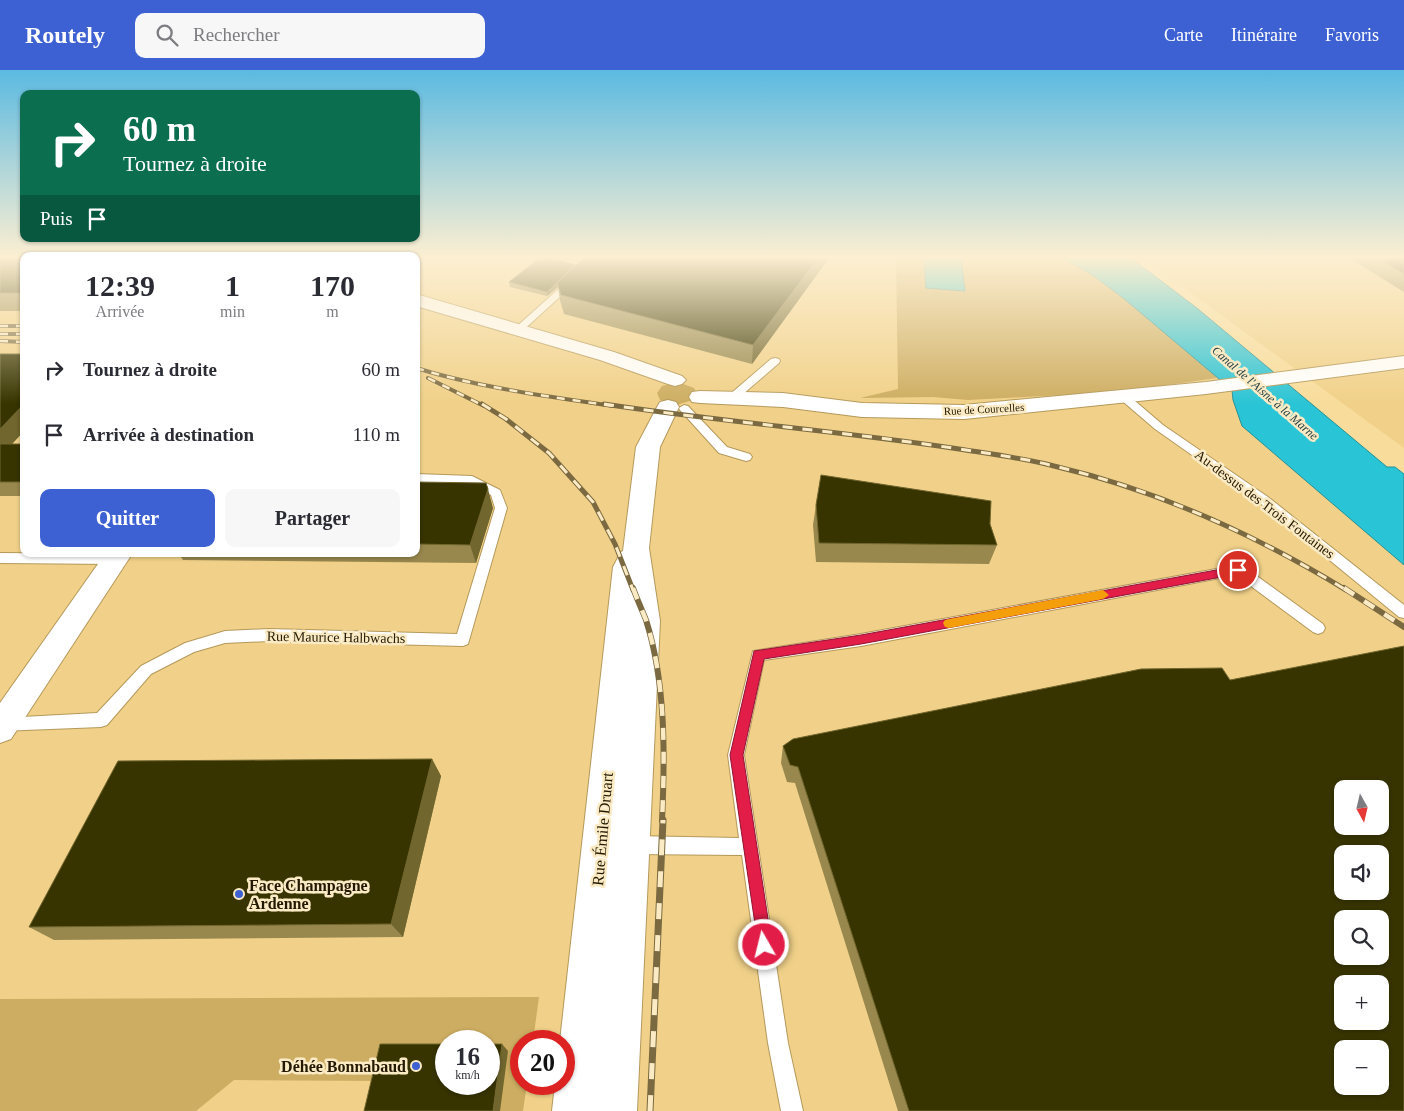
<!DOCTYPE html>
<html lang="fr">
<head>
<meta charset="utf-8">
<style>
  :root { --surface:#fff; --page:#f7f7f7; --text:#2b2b33; --muted:#7c7c81; --accent:#3d60d2 }
  body { margin:0; font-family:"Times New Roman",serif; background:var(--page); color:var(--text); height:100vh; display:flex; flex-direction:column; font-size:19px; white-space:nowrap }
  * { box-sizing:border-box; margin:0 }
  p { font-size:16px; color:var(--muted) }
  .icon { flex:none; width:28px; height:28px; fill:none; stroke:currentColor; stroke-width:2; stroke-linecap:round; stroke-linejoin:round }
  .map { position:relative; flex:1; overflow:hidden }
  .side { position:absolute; left:20px; top:182px; width:400px; height:305px; display:flex; flex-direction:column; background:var(--surface); border-radius:10px; box-shadow:0 1px 4px #0004 }
  .side>* { flex:none }
  .banner { position:absolute; left:20px; top:20px; width:400px; height:152px; border-radius:10px; box-shadow:0 1px 4px #0004; background:#0b6e4f; color:#fff; overflow:hidden }
  .needle { width:32px; rotate:172deg }
  .controls { position:absolute; left:1334px; top:710px; display:grid; gap:10px }
  .controls a { display:grid; place-items:center; width:55px; height:55px; border-radius:10px; background:var(--surface); box-shadow:0 1px 4px #0004; font-size:25px }
  .speed { position:absolute; left:435px; top:960px; display:flex; gap:10px; font-size:25px; font-weight:700; text-align:center }
  .speed>* { display:grid; place-content:center; width:65px; height:65px; border-radius:50%; background:var(--surface); box-shadow:0 1px 4px #0004; line-height:1 }
  .speed small { font-size:12px; font-weight:400 }
  .speed .limit { border:8px solid #d22; background:#fff; color:#111 }
  .pin { position:absolute; display:grid; place-items:center; width:42px; height:42px; color:#fff; margin:-21px; border:2px solid #fff; border-radius:50%; box-shadow:0 1px 5px #0007 }
  .me { position:absolute; width:55px; margin:-28px; rotate:352deg; stroke-linejoin:round; filter:drop-shadow(0 0 4px #0008) }
  .turn { display:flex; align-items:center; gap:18px; height:105px; padding:0 20px; font-size:22px }
  .turn .icon { width:65px; height:65px; stroke-width:2.5 }
  .turn b { display:block; font-size:35px; line-height:42px }
  .then { display:flex; align-items:center; height:48px; padding:0 20px; background:#0003; gap:10px; font-size:19px }
  .eta { display:flex; justify-content:space-evenly; align-items:center; height:85px; text-align:center }
  .eta b { font-size:30px; font-weight:700; line-height:35px }
  .action { display:flex; gap:10px; margin-top:auto; padding:10px 20px }
  .action a { flex:1; height:58px; border-radius:10px; background:var(--accent); color:#fff; font-size:20px; font-weight:700; line-height:58px; text-align:center }
  .action a+a { background:var(--page); color:var(--text) }
  ul { padding:0; list-style:none }
  li { display:flex; align-items:center; gap:15px; height:65px; padding:0 20px }
  li div { flex:1 }
  li b { display:block; font-size:19px }
  li em { font-style:normal }
  header { display:flex; align-items:center; gap:30px; box-sizing:border-box; height:70px; padding:0 25px; background:var(--accent); color:#fff }
  header strong { font-size:24px }
  nav { display:flex; gap:28px; margin-inline-start:auto; font-size:18px }
  .search { width:350px; height:45px; background:var(--page); display:flex; align-items:center; gap:12px; box-sizing:border-box; padding:0 18px; border-radius:10px; color:var(--muted); font-size:19px }
  .map>svg:first-child { display:block }
  .built { fill:#f1d189; fill-rule:evenodd }
  .green { fill:#cdad61 }
  .water { fill:#29c4d6; stroke:#279196 }
  .lines { fill:none; stroke-linecap:round; stroke-linejoin:round }
  .service-casing { stroke:#b4995b; stroke-width:2 }
  .minor-casing { stroke:#b4995b; stroke-width:2 }
  .service { fill:#fff; fill-rule:evenodd }
  .minor { fill:#fff; fill-rule:evenodd }
  .rail-far3-casing { stroke:#7b6a41; stroke-width:4 }
  .rail-far2-casing { stroke:#7b6a41; stroke-width:5 }
  .rail-far1-casing { stroke:#7b6a41; stroke-width:6 }
  .rail-casing { stroke:#7b6a41; stroke-width:7 }
  .rail-far3 { stroke:#fbebc5; stroke-width:2.5; stroke-dasharray:8; stroke-linecap:butt }
  .rail-far2 { stroke:#fbebc5; stroke-width:3; stroke-dasharray:10; stroke-linecap:butt }
  .rail-far1 { stroke:#fbebc5; stroke-width:4.5; stroke-dasharray:12; stroke-linecap:butt }
  .rail { stroke:#fbebc5; stroke-width:5; stroke-dasharray:16; stroke-linecap:butt }
  .wall { fill:#98884e }
  .shaded-wall { fill:#71662e }
  .building { fill:#373400; stroke:#71662e; fill-rule:evenodd }
  .route { fill:#e11d48; stroke:#92132f }
  .slow { fill:#f59e0b }
  .poi-dot { fill:#3d60d2; stroke:#fbebc5; stroke-width:2 }
  .labels { text-anchor:middle; stroke-width:5; stroke-linejoin:round; paint-order:stroke }
  .far-street-label { font-size:11px; fill:#231901; stroke:#fbebc5 }
  .far-water-label { font-size:12px; font-style:italic; fill:#1d3b3f; stroke:#fbebc5 }
  .street-label { font-size:14px; fill:#231901; stroke:#fbebc5 }
  .near-street-label { font-size:16px; fill:#231901; stroke:#fbebc5 }
  .near-poi-label { font-size:16px; font-weight:bold; fill:#231901; stroke:#fbebc5; text-anchor:start }
</style>
</head>
<body>
<header>
<strong>Routely</strong>
<div class="search"><svg class="icon" aria-label="search" viewBox="0 0 24 24"><circle cx="10" cy="10" r="6"/><path d="M15 15l6 6"/></svg>Rechercher</div>
<nav><a>Carte</a><a>Itinéraire</a><a>Favoris</a></nav>
</header>
<div class="map">
<svg width="1404" height="1041" viewBox="0 0 1404 1041">
  <rect width="100%" height="100%" fill="#f8dc9b"/>
  <!-- built -->
  <path class="built" d="M 0,188 L 24,188 L 24,484 L 416,484 L 416,188 L 1096,188 L 1404,441 L 1404,1041 L 0,1041 ZM 1342,719 L 1380,719 L 1380,756 L 1342,756 ZM 1342,784 L 1380,784 L 1380,821 L 1342,821 ZM 1342,849 L 1380,849 L 1380,886 L 1342,886 ZM 1342,914 L 1380,914 L 1380,951 L 1342,951 ZM 446,971 L 489,971 L 489,1014 L 446,1014 ZM 521,971 L 564,971 L 564,1014 L 521,1014 ZM 1342,979 L 1380,979 L 1380,1016 L 1342,1016 Z
    M 1143,188 L 1404,188 L 1404,378 Z"/>
  <!-- green -->
  <path class="green" d="M 896,188 L 924,188 L 926,218 L 965,221 L 961,188 L 1062,188 L 1069,191 L 1091,204 L 1122,227 L 1217,308 L 1118,322 L 968,330 L 933,327 L 860,328 L 898,319 Z
    M 678,312 L 694,318 L 696,322 L 693,330 L 676,335 L 660,330 L 657,323 L 662,316 Z
    M 539,927 L 533,971 L 521,971 L 521,1014 L 527,1014 L 523,1041 L 500,1041 L 489,981 L 489,971 L 446,971 L 446,981 L 383,1011 L 234,1010 L 196,1041 L 0,1041 L 0,929 Z"/>
  <!-- water -->
  <path class="water" d="M 924,188 L 961,188 L 965,221 L 926,218 Z
    M 1062,188 L 1131,188 L 1198,239 L 1387,397 L 1395,397 L 1404,404 L 1404,495 L 1242,356 L 1233,330 L 1232,320 L 1122,227 L 1091,204 Z"/>
  <g class="lines">
    <defs>
      <path id="service" d="M 593,188 L 603,188 L 521,262 L 515,262 L 515,258 Z
        M 775,288 L 779,289 L 780,291 L 779,293 L 736,330 L 728,330 L 727,328 L 728,326 L 771,289 Z
        M 1124,324 L 1128,325 L 1163,355 L 1268,427 L 1404,535 L 1404,548 L 1399,547 L 1260,433 L 1155,359 L 1120,329 L 1119,327 L 1120,325 Z
        M 684,335 L 688,336 L 727,377 L 750,384 L 752,387 L 750,390 L 746,391 L 719,383 L 680,340 L 679,338 Z
        M 416,404 L 472,406 L 500,420 L 507,438 L 468,574 L 463,576 L 269,571 L 225,573 L 194,582 L 151,604 L 107,655 L 101,657 L 0,661 L 0,649 L 3,648 L 97,643 L 141,596 L 185,573 L 225,561 L 269,559 L 457,564 L 495,438 L 491,425 L 470,414 L 416,412 Z
        M 0,483 L 115,484 L 120,486 L 122,489 L 120,492 L 115,494 L 0,493 Z
        M 1238,495 L 1243,496 L 1323,554 L 1325,558 L 1323,562 L 1318,564 L 1313,562 L 1236,505 L 861,576 L 764,590 L 744,685 L 788,973 L 803,1041 L 781,1041 L 768,973 L 742,785 L 631,784 L 625,781 L 622,775 L 625,769 L 631,766 L 739,768 L 728,685 L 753,581 L 861,564 Z"/>
      <path id="minor" d="M 416,224 L 614,282 L 682,306 L 686,310 L 682,314 L 675,316 L 668,314 L 600,290 L 416,236 Z
        M 1404,286 L 1404,298 L 1206,324 L 964,349 L 862,347 L 783,337 L 700,333 L 692,332 L 689,327 L 692,322 L 700,321 L 783,323 L 862,333 L 964,335 L 1206,312 Z
        M 668,330 L 676,332 L 679,337 L 660,377 L 649,478 L 660,551 L 637,1041 L 552,1041 L 555,1014 L 564,1014 L 564,971 L 560,971 L 613,497 L 621,482 L 623,481 L 636,377 L 657,337 L 660,332 Z
        M 105,484 L 132,484 L 11,669 L 0,673 L 0,633 Z"/>
    </defs>
    <!-- service casing -->
    <use href="#service" class="service-casing"/>
    <!-- minor casing -->
    <use href="#minor" class="minor-casing"/>
    <!-- service -->
    <use href="#service" class="service"/>
    <!-- minor -->
    <use href="#minor" class="minor"/>
    <defs>
      <path id="rail-far3" d="M 0,256 L 24,256
        M 0,264 L 24,264
        M 0,271 L 24,272
        M 416,298 C 481,318 546,326 613,336
        M 428,308 L 484,336"/>
      <path id="rail-far2" d="M 482,334 L 506,349 L 549,383 L 593,432 L 615,474 L 633,520
        M 604,334 C 722,352 841,361 959,379 C 991,384 1023,388 1054,396 C 1157,420 1256,465 1346,520"/>
      <path id="rail-far1" d="M 633,518 C 637,529 642,540 646,550 C 666,613 665,686 662,751
        M 1344,518 L 1404,557"/>
      <path id="rail" d="M 650,1041 L 663,750"/>
    </defs>
    <!-- rail-far3 casing -->
    <use href="#rail-far3" class="rail-far3-casing"/>
    <!-- rail-far2 casing -->
    <use href="#rail-far2" class="rail-far2-casing"/>
    <!-- rail-far1 casing -->
    <use href="#rail-far1" class="rail-far1-casing"/>
    <!-- rail casing -->
    <use href="#rail" class="rail-casing"/>
    <!-- rail-far3 -->
    <use href="#rail-far3" class="rail-far3"/>
    <!-- rail-far2 -->
    <use href="#rail-far2" class="rail-far2"/>
    <!-- rail-far1 -->
    <use href="#rail-far1" class="rail-far1"/>
    <!-- rail -->
    <use href="#rail" class="rail"/>
  </g>
  <!-- wall -->
  <path class="wall" d="M 0,188 L 24,188 L 24,241 L 0,241 Z
    M 584,188 L 829,188 L 752,294 L 564,244 L 560,230 L 558,217 L 547,226 L 510,217 L 509,212 L 576,195 Z
    M 1349,188 L 1404,188 L 1404,222 Z
    M 0,284 L 24,284 L 24,361 L 12,374 L 24,374 L 24,426 L 0,426 Z
    M 416,412 L 493,438 L 476,493 L 183,490 L 179,484 L 416,484 Z
    M 816,435 L 990,454 L 997,475 L 989,494 L 816,492 L 813,455 Z
    M 1230,610 L 1404,1041 L 898,1041 L 795,713 L 787,712 L 781,693 L 783,676 Z
    M 432,689 L 441,706 L 403,867 L 54,870 L 29,857 Z"/>
  <!-- shaded-wall -->
  <path class="shaded-wall" d="M 818,188 L 829,188 L 752,294 L 753,275 Z
    M 557,212 L 558,217 L 547,226 L 547,222 Z
    M 24,334 L 24,361 L 0,387 L 0,359 Z
    M 488,419 L 493,438 L 476,493 L 470,475 Z
    M 432,689 L 441,706 L 403,867 L 391,854 Z
    M 502,974 L 508,981 L 500,1041 L 493,1041 Z"/>
  <!-- building -->
  <path class="building" d="M 0,188 L 24,188 L 24,223 L 0,223 Z
    M 540,188 L 551,188 L 576,195 L 547,222 L 509,212 L 536,191 Z
    M 584,188 L 818,188 L 753,275 L 561,225 L 557,212 Z
    M 1378,188 L 1404,188 L 1404,204 Z
    M 0,284 L 24,284 L 24,334 L 0,359 Z
    M 0,374 L 24,374 L 24,412 L 0,412 Z
    M 821,405 L 991,431 L 990,454 L 997,475 L 819,473 L 816,435 Z
    M 416,412 L 486,413 L 488,419 L 470,475 L 416,474 Z
    M 1404,576 L 1404,1041 L 909,1041 L 798,697 L 790,695 L 783,676 L 793,669 L 1141,599 L 1222,598 L 1230,610 ZM 1342,719 L 1380,719 L 1380,756 L 1342,756 ZM 1342,784 L 1380,784 L 1380,821 L 1342,821 ZM 1342,849 L 1380,849 L 1380,886 L 1342,886 ZM 1342,914 L 1380,914 L 1380,951 L 1342,951 ZM 1342,979 L 1380,979 L 1380,1016 L 1342,1016 Z
    M 432,689 L 391,854 L 29,857 L 118,691 Z
    M 380,974 L 446,974 L 446,1014 L 489,1014 L 489,974 L 502,974 L 493,1041 L 364,1041 Z"/>
  <!-- sky -->
  <linearGradient id="sky" x2="0" y2="1"><stop stop-color="#5bbae1"/><stop offset="0.56" stop-color="#fcefd2"/><stop offset="1" stop-color="#fcefd2" stop-opacity="0"/></linearGradient>
  <rect width="1404" height="334" fill="url(#sky)"/>
  <!-- route -->
  <path class="route" d="M 1238,496 L 1244,500 L 1238,504 L 861,574 L 764,589 L 743,685 L 772,875 L 770,881 L 764,883 L 759,881 L 730,685 L 754,581 L 861,565 Z"/>
  <!-- slow -->
  <path class="slow" d="M 1103,520 L 1109,525 L 1103,529 L 949,558 L 945,557 L 943,553 L 945,550 L 949,549 Z"/>
  <!-- markers -->
  <g class="poi-dot">
    <circle cx="239" cy="824" r="5"/>
    <circle cx="416" cy="996" r="5"/>
  </g>
  <g class="labels">
    <!-- far-street labels -->
    <g class="far-street-label">
      <text transform="translate(984 339) rotate(-3)" y="4">Rue de Courcelles</text>
    </g>
    <!-- far-water labels -->
    <g class="far-water-label">
      <text transform="translate(1265 323) rotate(41)" y="4">Canal de l'Aisne à la Marne</text>
    </g>
    <!-- street labels -->
    <g class="street-label">
      <text transform="translate(1265 434) rotate(37)" y="5">Au-dessus des Trois Fontaines</text>
      <text transform="translate(336 567) rotate(1)" y="5">Rue Maurice Halbwachs</text>
    </g>
    <!-- near-street labels -->
    <g class="near-street-label">
      <text transform="translate(602 759) rotate(-85)" y="6">Rue Émile Druart</text>
    </g>
    <!-- near-poi labels -->
    <g class="near-poi-label">
      <text x="249" y="821">Face Champagne<tspan x="249" dy="18">Ardenne</tspan></text>
      <text x="406" y="1002" text-anchor="end">Déhée Bonnabaud</text>
    </g>
  </g>
</svg>
<div class="controls">
<a><svg class="needle" viewBox="-14 -14 28 28"><path d="M0-13l5 13h-10z" fill="#e53935"/><path d="M0 13l5-13h-10z" fill="#7c7c81"/></svg></a>
<a><svg class="icon" aria-label="sound" viewBox="0 0 24 24"><path d="M4 9h4l5-4v14l-5-4H4zM17 9q2 3 0 6"/></svg></a>
<a><svg class="icon" aria-label="search" viewBox="0 0 24 24"><circle cx="10" cy="10" r="6"/><path d="M15 15l6 6"/></svg></a>
<a>+</a>
<a>−</a>
</div>
<div class="speed"><div>16<small>km/h</small></div><div class="limit">20</div></div>
<div class="pin" style="left:1238px;top:500px;background:#d93025"><svg class="icon" aria-label="arrive" viewBox="0 0 24 24"><path d="M6 21V4h12l-3 4 3 4H6"/></svg></div>
<svg class="me" style="left:764px;top:875px" viewBox="-20 -20 40 40"><circle r="17" fill="#e11d48" stroke="#fff" stroke-width="3"/><path d="M0-11L8 9 0 5-8 9z" fill="#fff"/></svg>
<div class="banner">
<div class="turn"><svg class="icon" aria-label="right" viewBox="0 0 24 24"><path d="M7 20v-9h11M14 6l5 5-5 5"/></svg><div><b>60 m</b>Tournez à droite</div></div>
<div class="then">Puis<svg class="icon" aria-label="arrive" viewBox="0 0 24 24"><path d="M6 21V4h12l-3 4 3 4H6"/></svg></div>
</div>
<section class="side">
<div class="eta">
<div><b>12:39</b><p>Arrivée</p></div>
<div><b>1</b><p>min</p></div>
<div><b>170</b><p>m</p></div>
</div>
<ul>
<li><svg class="icon" aria-label="right" viewBox="0 0 24 24"><path d="M7 20v-9h11M14 6l5 5-5 5"/></svg><div><b>Tournez à droite</b></div><em>60 m</em></li>
<li><svg class="icon" aria-label="arrive" viewBox="0 0 24 24"><path d="M6 21V4h12l-3 4 3 4H6"/></svg><div><b>Arrivée à destination</b></div><em>110 m</em></li>
</ul>
<div class="action"><a>Quitter</a><a>Partager</a></div>
</section>
</div>
</body>
</html>
